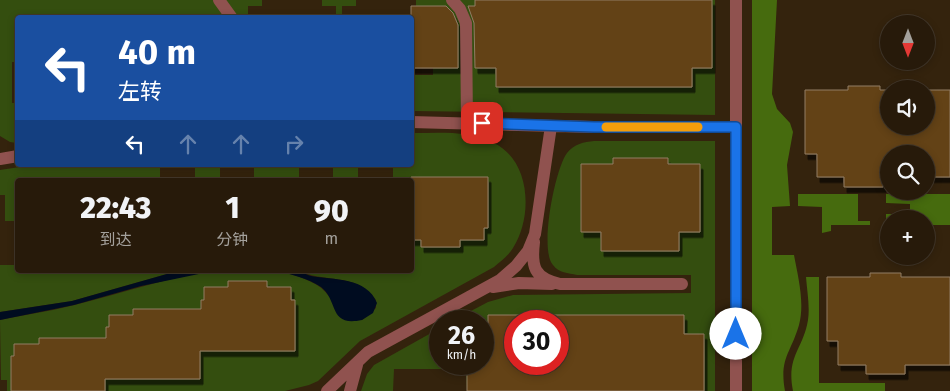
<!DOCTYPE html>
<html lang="zh">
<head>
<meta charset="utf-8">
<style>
  :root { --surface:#271a0a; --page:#332718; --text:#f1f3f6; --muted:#a4a19c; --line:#43382b }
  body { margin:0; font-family:"Fira Sans","Noto Sans SC",sans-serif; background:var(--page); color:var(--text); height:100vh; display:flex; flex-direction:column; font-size:19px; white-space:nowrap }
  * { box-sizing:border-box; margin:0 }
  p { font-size:16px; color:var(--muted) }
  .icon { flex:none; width:28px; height:28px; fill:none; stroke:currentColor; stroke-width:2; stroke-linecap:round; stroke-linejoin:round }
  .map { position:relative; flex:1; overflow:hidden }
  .drawer { position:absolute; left:15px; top:178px; width:399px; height:95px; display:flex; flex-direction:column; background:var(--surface); border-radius:5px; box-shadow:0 2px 8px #0003,0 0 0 1px var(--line) }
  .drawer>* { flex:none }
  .guide { position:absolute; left:15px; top:15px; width:399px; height:152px; border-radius:5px; box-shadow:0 2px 8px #0003,0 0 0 1px var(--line); background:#1a4fa0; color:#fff; overflow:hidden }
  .needle { width:32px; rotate:180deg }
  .fabs { position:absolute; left:880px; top:15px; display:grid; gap:10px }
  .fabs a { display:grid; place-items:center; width:55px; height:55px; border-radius:50%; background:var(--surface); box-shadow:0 2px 8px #0003,0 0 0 1px var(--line); font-size:25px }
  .speed { position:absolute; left:429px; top:310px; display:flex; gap:10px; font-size:25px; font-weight:700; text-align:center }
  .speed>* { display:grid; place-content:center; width:65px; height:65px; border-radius:50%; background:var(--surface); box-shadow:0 2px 8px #0003,0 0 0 1px var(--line); line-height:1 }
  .speed small { font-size:12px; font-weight:400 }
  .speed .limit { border:8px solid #d22; background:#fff; color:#111 }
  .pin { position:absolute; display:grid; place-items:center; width:42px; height:42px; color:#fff; margin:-21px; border-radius:10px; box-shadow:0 2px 8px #0006 }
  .me { position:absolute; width:55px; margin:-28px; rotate:0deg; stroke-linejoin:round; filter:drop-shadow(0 0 4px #0008) }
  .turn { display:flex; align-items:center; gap:18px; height:105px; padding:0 20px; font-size:22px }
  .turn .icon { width:65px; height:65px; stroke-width:2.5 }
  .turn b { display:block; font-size:35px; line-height:42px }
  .lanes { display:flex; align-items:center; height:48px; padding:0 20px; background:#0003; justify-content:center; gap:25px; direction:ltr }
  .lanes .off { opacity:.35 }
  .eta { display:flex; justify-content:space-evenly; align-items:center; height:85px; text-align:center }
  .eta b { font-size:30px; font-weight:800; line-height:35px }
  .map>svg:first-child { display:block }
  .green { fill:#344e0f; fill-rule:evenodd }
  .forest { fill:#466b0e }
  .water { fill:#000c20 }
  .building { fill:#634216; stroke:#927d65; fill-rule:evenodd; filter:url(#shadow) }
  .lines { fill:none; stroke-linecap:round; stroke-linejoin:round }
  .lane { stroke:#90524f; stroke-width:12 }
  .street { stroke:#90524f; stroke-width:12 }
  .route-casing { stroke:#114b97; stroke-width:12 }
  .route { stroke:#1a73e8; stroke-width:9 }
  .slow { stroke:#f59e0b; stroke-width:9 }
</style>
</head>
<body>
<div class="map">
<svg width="950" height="391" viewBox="0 0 950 391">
  <defs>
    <filter id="shadow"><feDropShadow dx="3" dy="5.5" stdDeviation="0" flood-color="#0009"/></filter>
  </defs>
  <rect width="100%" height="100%" fill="#34230d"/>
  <!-- green -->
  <path class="green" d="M 0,0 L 262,0 L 262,6 L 248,6 L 248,17 L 184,18 L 184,14 L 162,14 L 161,17 L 147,18 L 147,14 L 124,14 L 124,18 L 18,18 L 15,62 L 12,62 L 12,103 L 17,103 L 17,143 L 10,142 L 0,136 Z
    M 322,0 L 356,0 L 356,6 L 342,6 L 342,17 L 336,17 L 336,6 L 322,6 Z
    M 416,0 L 475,0 L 496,68 L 496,87 L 692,87 L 692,68 L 712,67 L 712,0 L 715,0 L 715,115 L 411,111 L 411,75 L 433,75 L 433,34 L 416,6 Z
    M 411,133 C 439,133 469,130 494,143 C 531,161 533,217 513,248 C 508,256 501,261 494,267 L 360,341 L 318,381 L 309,385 L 285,391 L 105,391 L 105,357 L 78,344 L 77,338 L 39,338 L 39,344 L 14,344 L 14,356 L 11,357 L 11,391 L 7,391 L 7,380 L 1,380 L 0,320 C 29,314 58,310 86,302 C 152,285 252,247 317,285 C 329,292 336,308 345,320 L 362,320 L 376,308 L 376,300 C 355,271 324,284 297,270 L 411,270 L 411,240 L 421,240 L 421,247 L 460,240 L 484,240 L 484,228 L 487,228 L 487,177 L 453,177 L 453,203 L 428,203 L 428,177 L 393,177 L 393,165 L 411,165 ZM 267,281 L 267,287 L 291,287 L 291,300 L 295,300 L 295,351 L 260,351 L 260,325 L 235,325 L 235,351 L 201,351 L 201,300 L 204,300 L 204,287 L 228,287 ZM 134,309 L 172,309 L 172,315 L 200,328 L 200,378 L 106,379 L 106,328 L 109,327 L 109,315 L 133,315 Z
    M 594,141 L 715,141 L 715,391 L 704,391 L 704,334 L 684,334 L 684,315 L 607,315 L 606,334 L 566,334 L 565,315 L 488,315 L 487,334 L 483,334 L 482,321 L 452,321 L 488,302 L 513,295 L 691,293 L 691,275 L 577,275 C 568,273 559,273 553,265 C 539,250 555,169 567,153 C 574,144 584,142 594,141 ZM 613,158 L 668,164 L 700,164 L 700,232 L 679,232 L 679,251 L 602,251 L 601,232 L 581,232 L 581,164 L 613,164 Z
    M 33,165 L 160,165 L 160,177 L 125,177 L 125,180 L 100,180 L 100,177 L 65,177 L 65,180 L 18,180 L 17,221 L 5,221 L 5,195 L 0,195 L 0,170 Z
    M 195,165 L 220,165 L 220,180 L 195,180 Z
    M 254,165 L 299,165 L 299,180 L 254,180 Z
    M 333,165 L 358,165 L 358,180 L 333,180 Z
    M 0,265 L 17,265 L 18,270 L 181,270 L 72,301 L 0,312 Z
    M 440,328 L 440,364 L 467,364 L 467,391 L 466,369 L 394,369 L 393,391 L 361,391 L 367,374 L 374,365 Z"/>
  <!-- forest -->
  <path class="forest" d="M 752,0 L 777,0 L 772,94 L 777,109 L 790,123 L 793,132 L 787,165 L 790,206 L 772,207 L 772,255 L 794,255 C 798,277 805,303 799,325 C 791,353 779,358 785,391 L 752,391 Z
    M 798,194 L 858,194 L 858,221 L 870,221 L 870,225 L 831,225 L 831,231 L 822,233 L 822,207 L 798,206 Z
    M 886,194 L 950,194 L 950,225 L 932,225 L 932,238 L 926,239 L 926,219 L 889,219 L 889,234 L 886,233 L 886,214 L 910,214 L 910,204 L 886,203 Z
    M 806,277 L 819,277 L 819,383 L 885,383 L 885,391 L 793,391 C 786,356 803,350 808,320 C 810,306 807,291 806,277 Z"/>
  <!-- water -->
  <path class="water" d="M 181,270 L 218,270 L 141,286 L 74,305 L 0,320 L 0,312 L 72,301 Z
    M 276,270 C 282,270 290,269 296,270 C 301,271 306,275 311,276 C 333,280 367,277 377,303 L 373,313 L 362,320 C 328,327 339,301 321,287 C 308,278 291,275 276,270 Z"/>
  <!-- building -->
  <path class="building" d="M 475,0 L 712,0 L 712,68 L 692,68 L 692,87 L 496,87 L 496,68 L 475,68 L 474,23 L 468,6 L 475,6 Z
    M 411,6 L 446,6 L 453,13 L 458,25 L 458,68 L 411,68 Z
    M 848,86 L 880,86 L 880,90 L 889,90 L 889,126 L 926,126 L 926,90 L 950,90 L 950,177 L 926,177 L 926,154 L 889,154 L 889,177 L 883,177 L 883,187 L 844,187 L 844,177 L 817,177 L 817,154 L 805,154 L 805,90 L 848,90 Z
    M 613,158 L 668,158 L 668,164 L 700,164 L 700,232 L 679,232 L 679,251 L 601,251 L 601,232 L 581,232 L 581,164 L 613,164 Z
    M 411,177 L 488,177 L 488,228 L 484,228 L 484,240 L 460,240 L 460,247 L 421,247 L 421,240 L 411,240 Z
    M 870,273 L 901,273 L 901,277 L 950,277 L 950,365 L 905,365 L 905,374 L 866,374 L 866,365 L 838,365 L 838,341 L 827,341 L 827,277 L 870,277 Z
    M 228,281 L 267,281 L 267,287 L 291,287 L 291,300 L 295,300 L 295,351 L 200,351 L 200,379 L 105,379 L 105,391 L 11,391 L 11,356 L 14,356 L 14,344 L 39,344 L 39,338 L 106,338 L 106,327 L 109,327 L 109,315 L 133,315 L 133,309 L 201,309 L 201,300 L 204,300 L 204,287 L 228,287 Z
    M 488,315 L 684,315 L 684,334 L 704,334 L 704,391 L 467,391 L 467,364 L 482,364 L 482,334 L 488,334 ZM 515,321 L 558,321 L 558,364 L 515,364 Z"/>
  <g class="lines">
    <!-- lane -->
    <path class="lane" d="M 219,0 L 232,18
      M 452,0 L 460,9 L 466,23 L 467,123
      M 411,122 L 594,127 L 736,127
      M 0,159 L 18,156
      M 534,242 C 531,267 534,278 560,284 L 682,284
      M 493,287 L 519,283 L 552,284
      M 327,391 L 368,352 L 500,280 L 516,266 L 528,251 L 535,234 L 551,126
      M 350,391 L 357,365"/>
    <!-- street -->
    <path class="street" d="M 736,0 L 736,391"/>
  </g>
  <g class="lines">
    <defs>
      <path id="route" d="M 482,123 L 594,127 L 736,127 L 736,334"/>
    </defs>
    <!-- route casing -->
    <use href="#route" class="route-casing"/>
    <!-- route -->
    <use href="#route" class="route"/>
    <!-- slow -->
    <path class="slow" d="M 606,127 L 698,127"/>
  </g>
</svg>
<div class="fabs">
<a><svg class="needle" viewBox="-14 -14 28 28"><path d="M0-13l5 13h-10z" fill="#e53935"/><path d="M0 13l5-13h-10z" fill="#a4a19c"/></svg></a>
<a><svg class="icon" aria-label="sound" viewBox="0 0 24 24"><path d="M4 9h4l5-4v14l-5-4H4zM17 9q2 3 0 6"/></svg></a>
<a><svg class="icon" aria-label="search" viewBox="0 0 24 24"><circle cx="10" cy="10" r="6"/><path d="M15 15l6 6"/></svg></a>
<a>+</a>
</div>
<div class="speed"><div>26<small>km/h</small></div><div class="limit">30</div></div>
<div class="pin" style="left:482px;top:123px;background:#d93025"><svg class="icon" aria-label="arrive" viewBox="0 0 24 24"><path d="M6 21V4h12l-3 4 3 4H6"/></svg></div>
<svg class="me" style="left:736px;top:334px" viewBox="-20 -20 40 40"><circle r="19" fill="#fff"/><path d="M0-13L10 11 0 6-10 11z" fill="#1a73e8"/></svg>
<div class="guide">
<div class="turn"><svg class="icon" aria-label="left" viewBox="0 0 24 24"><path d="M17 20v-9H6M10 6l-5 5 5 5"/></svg><div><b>40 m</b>左转</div></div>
<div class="lanes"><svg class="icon" aria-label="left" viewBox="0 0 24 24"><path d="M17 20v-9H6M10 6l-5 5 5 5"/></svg><svg class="icon off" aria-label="ahead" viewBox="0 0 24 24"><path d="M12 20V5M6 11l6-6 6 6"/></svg><svg class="icon off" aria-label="ahead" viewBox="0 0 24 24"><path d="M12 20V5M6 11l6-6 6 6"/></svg><svg class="icon off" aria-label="right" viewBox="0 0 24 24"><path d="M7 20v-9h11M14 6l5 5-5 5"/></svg></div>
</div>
<section class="drawer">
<div class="eta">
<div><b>22:43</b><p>到达</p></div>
<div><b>1</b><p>分钟</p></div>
<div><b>90</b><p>m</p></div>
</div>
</section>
</div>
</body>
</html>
